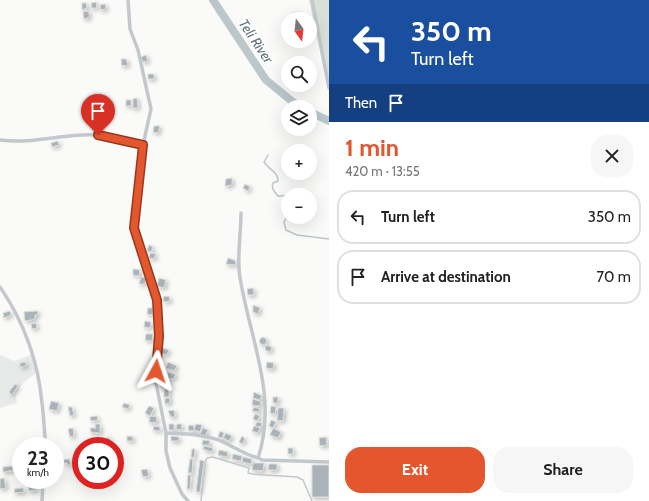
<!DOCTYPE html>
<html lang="en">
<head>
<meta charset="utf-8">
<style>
  :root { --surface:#fff; --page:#f6f6f6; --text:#222; --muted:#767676; --line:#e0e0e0; --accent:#e4572e }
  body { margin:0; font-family:Cabin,sans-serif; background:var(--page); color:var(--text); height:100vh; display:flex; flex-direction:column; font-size:15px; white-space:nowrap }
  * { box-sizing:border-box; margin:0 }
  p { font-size:13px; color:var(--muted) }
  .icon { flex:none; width:22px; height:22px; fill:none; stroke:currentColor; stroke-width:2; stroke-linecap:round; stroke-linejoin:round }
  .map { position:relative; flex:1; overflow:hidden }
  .panel { display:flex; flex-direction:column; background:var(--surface); width:320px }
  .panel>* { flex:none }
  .guide { background:#1a4fa0; color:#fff; overflow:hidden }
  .needle { width:26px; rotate:165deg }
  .fabs { position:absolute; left:281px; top:12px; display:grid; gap:8px }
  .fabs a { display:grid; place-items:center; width:36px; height:36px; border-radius:50%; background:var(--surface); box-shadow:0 4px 16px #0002; font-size:20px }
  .speed { position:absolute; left:12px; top:437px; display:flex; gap:8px; font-size:20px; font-weight:700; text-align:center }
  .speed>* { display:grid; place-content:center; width:52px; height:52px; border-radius:50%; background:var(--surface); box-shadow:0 4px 16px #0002; line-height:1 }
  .speed small { font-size:10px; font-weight:400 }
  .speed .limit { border:6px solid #d22; background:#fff; color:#111 }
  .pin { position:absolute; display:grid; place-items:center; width:34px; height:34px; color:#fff; margin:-41px -17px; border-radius:50% 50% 50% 0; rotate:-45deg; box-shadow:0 0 4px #0007 }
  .pin .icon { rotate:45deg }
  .me { position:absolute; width:44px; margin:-22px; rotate:5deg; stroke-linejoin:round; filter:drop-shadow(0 0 3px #0008) }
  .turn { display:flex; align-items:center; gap:14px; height:84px; padding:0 16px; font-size:18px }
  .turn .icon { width:52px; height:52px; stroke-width:2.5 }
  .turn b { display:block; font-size:28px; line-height:34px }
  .then { display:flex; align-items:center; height:38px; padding:0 16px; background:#0003; gap:8px; font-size:15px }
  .round { display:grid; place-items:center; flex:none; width:42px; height:42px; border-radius:16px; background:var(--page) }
  .overview { display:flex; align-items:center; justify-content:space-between; height:68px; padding:0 16px }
  h1 { font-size:24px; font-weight:700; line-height:30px; color:var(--accent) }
  .cta { display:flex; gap:8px; margin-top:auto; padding:8px 16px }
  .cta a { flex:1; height:46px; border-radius:16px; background:var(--accent); color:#fff; font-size:16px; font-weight:700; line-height:46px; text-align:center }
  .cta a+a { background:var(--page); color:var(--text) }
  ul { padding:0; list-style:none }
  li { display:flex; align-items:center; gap:12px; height:54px; margin:0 8px 6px; padding:0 8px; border:2px solid var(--line); border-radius:16px }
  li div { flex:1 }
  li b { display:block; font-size:15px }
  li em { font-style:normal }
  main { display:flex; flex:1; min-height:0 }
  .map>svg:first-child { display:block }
  .built { fill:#e8e9e9 }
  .green { fill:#dadfd7 }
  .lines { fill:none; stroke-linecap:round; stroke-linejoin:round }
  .stream { stroke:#bbc7cb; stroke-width:1.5 }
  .river { stroke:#bbc7cb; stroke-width:8 }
  .building { fill:#aab3b9; stroke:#dcdcda; filter:url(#shadow) }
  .service { stroke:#c3c8cc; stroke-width:1.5 }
  .minor { stroke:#c3c8cc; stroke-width:3.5 }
  .route-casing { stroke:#94391e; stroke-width:10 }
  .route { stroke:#e4572e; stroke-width:7 }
  .labels { text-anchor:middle; stroke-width:4; stroke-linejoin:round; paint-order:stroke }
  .water-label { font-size:14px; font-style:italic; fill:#60757c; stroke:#fff }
</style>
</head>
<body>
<main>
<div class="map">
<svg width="329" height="501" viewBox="0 0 329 501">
  <defs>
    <filter id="shadow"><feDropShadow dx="2" dy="2" stdDeviation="2" flood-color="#0004"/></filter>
  </defs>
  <rect width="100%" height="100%" fill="#fafaf8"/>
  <!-- built -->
  <path class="built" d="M 33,354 L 36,373 L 24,382 L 15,393 L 17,403 L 0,408 L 0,355 L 15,361 Z"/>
  <!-- green -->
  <path class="green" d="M 309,0 L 329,0 L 329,79 L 325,74 Z"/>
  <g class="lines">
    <!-- stream -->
    <path class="stream" d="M 268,155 L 264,162 C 269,170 278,171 278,181 L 273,183 C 271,189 275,192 278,196 L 293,195
      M 288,215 L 284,222 L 286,230 L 297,235 L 329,239"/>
    <!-- river -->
    <path class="river" d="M 213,0 L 266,80 L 293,102 L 301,107
      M 310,112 L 329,121"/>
  </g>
  <!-- building -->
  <path class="building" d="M 96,2 L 97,8 L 92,8 L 91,3 Z
    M 82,3 L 86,3 L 87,8 L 82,10 Z
    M 105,4 L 106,9 L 101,10 L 100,5 Z
    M 88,11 L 90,17 L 84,19 L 83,12 Z
    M 299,12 L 299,15 L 293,17 L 292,13 Z
    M 146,55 L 148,61 L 143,62 L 141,57 Z
    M 121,59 L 126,59 L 128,65 L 122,66 Z
    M 148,74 L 154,74 L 154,79 L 148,79 Z
    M 137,98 L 138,108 L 133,108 L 133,99 Z
    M 126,100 L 131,100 L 131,106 L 126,106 Z
    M 154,126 L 160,126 L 158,133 L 153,132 Z
    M 94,129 L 100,130 L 99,135 L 93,134 Z
    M 58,141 L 59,145 L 52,147 L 51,143 Z
    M 232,178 L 232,185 L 225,186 L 226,179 Z
    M 245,184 L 250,187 L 248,191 L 243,188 Z
    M 149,245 L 153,247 L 151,252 L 147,251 Z
    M 150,253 L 156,254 L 154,259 L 149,258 Z
    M 228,258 L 236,261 L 235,265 L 226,264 Z
    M 133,269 L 140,270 L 139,276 L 133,275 Z
    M 141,277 L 146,278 L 145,284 L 139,284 Z
    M 159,278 L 166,280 L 164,288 L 157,286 Z
    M 253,288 L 254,295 L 248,295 L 247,289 Z
    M 164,296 L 170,297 L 169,302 L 163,301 Z
    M 253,305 L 260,308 L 258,314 L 253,312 Z
    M 148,308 L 153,308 L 153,315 L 147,314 Z
    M 10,311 L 11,315 L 4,318 L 3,313 Z
    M 38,311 L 38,314 L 35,315 L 35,319 L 25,321 L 24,312 Z
    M 145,321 L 151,322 L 150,328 L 144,327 Z
    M 36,323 L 37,328 L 32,329 L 31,324 Z
    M 146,334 L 153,334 L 152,341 L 145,340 Z
    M259.5 341a3.5 3.5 0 1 1 7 0a3.5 3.5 0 1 1-7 0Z
    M 266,345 L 272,347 L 270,352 L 265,350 Z
    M 163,348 L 169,350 L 167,355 L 161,353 Z
    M 26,362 L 26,366 L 20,367 L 20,363 Z
    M 168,362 L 177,366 L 174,371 L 166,368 Z
    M 267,362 L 274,363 L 273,369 L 266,368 Z
    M 168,372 L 176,374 L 174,379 L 167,378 Z
    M 161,382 L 166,382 L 166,387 L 161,388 Z
    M 15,384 L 18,386 L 12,395 L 9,392 Z
    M 164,389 L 169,389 L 169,397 L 164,397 Z
    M 254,392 L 262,396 L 260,400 L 253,398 Z
    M 273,397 L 278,397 L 278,403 L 273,403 Z
    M 165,398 L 170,398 L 170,403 L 165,404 Z
    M 253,399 L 261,402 L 260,406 L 252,405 Z
    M 51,401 L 59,403 L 57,411 L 49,409 Z
    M 124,403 L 130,405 L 128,409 L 122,407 Z
    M 149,406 L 154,408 L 150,416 L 145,413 Z
    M 271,406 L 276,407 L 275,414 L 270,413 Z
    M 68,407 L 72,407 L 74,415 L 70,416 Z
    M 254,407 L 260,409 L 259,412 L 252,411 Z
    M 278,408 L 284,408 L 283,421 L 277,420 Z
    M 174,410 L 175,417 L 171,417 L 168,411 Z
    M 255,414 L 260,416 L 257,421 L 253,419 Z
    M 97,416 L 98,420 L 91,421 L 90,417 Z
    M 150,416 L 157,417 L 156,423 L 149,422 Z
    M 271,420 L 276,422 L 273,428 L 269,426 Z
    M 257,422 L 262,423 L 261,427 L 255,426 Z
    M 95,424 L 100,424 L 100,433 L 91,432 L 90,428 L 96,428 Z
    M 169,424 L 174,424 L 174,430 L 169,430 Z
    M 177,424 L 182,424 L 181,430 L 176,429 Z
    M 196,424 L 202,425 L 200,432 L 194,430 Z
    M 189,425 L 194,426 L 194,431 L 188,430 Z
    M 154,426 L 160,427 L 160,431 L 153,430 Z
    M 254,426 L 260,428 L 258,433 L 252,431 Z
    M 73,428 L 74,436 L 70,437 L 68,429 Z
    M 203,428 L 208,430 L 205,436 L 200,434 Z
    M 273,428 L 281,432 L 278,438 L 270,435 Z
    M 220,431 L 224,433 L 222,438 L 218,437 Z
    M 226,433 L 232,436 L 229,441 L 223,438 Z
    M 127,436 L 133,437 L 133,441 L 127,441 Z
    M 171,436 L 179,437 L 179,441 L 171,441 Z
    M 242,436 L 245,439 L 242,444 L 239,442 Z
    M 326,437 L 327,445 L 320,446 L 319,438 Z
    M 104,438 L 110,438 L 110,442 L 103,442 Z
    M 203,440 L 210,441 L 209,445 L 202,445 Z
    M 204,446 L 213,448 L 212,452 L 203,449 Z
    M 288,448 L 293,448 L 293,454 L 288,454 Z
    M 192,449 L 195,449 L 194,458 L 191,457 Z
    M 219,450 L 228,452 L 227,457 L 218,455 Z
    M 233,454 L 242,456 L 241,461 L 232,459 Z
    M 243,457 L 252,459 L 251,464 L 242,462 Z
    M 69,459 L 71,465 L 68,465 L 67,463 L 64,463 L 63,460 Z
    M 190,459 L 193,459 L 192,473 L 188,473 Z
    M 200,460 L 204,461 L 200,492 L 196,492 Z
    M 253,463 L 264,463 L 263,471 L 252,470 Z
    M 269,464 L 277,464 L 277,470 L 268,470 Z
    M 312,465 L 329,465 L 329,497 L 312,497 Z
    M 14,466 L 15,470 L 3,472 L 3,467 Z
    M 147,469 L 149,476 L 143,477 L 141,470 Z
    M 188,475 L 191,475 L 190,489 L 187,489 Z
    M 4,478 L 6,488 L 0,489 L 0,479 Z
    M 37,486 L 37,490 L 29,491 L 28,487 Z
    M 23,488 L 24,492 L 15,493 L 14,489 Z"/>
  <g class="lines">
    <!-- service -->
    <path class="service" d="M 201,501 L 205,462 L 207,458 L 213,457 L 249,468 L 248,473 L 252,474 L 297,477 L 303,480 L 312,501"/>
    <!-- minor -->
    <path class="minor" d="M 128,0 L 130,29 L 138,50 L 151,109 L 143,145 L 134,228 L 157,300 L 159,336 L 156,383 L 166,433 L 166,451 L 170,468 L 182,494 L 188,501
      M 312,0 L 329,88
      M 0,140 C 28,144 55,136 82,135 C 102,133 123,141 143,145
      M 241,213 C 241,236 236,261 241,283 C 251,341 278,398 258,458 L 262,460 L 329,462
      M 0,287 C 24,322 38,361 42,403 C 44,417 44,432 46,446
      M 166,433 C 184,434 204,434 221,441 C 234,447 244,454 258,458
      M 42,501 L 43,480"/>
  </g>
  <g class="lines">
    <defs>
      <path id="route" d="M 98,135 L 143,145 L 134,228 L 157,300 L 159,336 L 156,371"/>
    </defs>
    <!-- route casing -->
    <use href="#route" class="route-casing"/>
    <!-- route -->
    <use href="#route" class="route"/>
  </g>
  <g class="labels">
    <!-- water labels -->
    <g class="water-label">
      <text transform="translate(256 41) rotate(56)" y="5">Teli River</text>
    </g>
  </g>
</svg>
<div class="fabs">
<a><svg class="needle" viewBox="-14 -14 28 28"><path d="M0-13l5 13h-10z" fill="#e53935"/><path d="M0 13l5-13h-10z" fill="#767676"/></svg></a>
<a><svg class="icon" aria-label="search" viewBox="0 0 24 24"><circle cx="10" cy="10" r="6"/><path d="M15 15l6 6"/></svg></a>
<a><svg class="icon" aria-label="layers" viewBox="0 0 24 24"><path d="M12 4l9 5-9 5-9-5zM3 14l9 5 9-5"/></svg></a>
<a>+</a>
<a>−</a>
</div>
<div class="speed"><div>23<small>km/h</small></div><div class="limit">30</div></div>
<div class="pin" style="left:98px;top:135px;background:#d93025"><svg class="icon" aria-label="arrive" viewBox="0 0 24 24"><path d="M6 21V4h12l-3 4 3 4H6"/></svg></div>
<svg class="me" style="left:156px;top:371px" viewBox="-20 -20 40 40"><path d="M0-17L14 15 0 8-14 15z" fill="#e4572e" stroke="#fff" stroke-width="4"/></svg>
</div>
<section class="panel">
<div class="guide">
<div class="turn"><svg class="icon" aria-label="left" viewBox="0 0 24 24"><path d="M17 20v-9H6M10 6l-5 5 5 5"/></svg><div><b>350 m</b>Turn left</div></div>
<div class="then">Then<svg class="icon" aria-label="arrive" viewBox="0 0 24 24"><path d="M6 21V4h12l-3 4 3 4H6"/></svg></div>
</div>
<div class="overview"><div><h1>1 min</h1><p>420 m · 13:55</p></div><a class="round"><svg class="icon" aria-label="close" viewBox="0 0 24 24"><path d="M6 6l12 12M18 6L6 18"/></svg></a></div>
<ul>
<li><svg class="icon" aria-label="left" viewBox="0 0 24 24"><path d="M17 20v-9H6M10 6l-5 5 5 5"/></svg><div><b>Turn left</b></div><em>350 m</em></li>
<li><svg class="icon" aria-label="arrive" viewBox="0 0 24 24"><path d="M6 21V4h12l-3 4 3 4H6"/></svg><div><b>Arrive at destination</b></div><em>70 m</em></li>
</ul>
<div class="cta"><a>Exit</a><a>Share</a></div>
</section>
</main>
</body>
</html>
